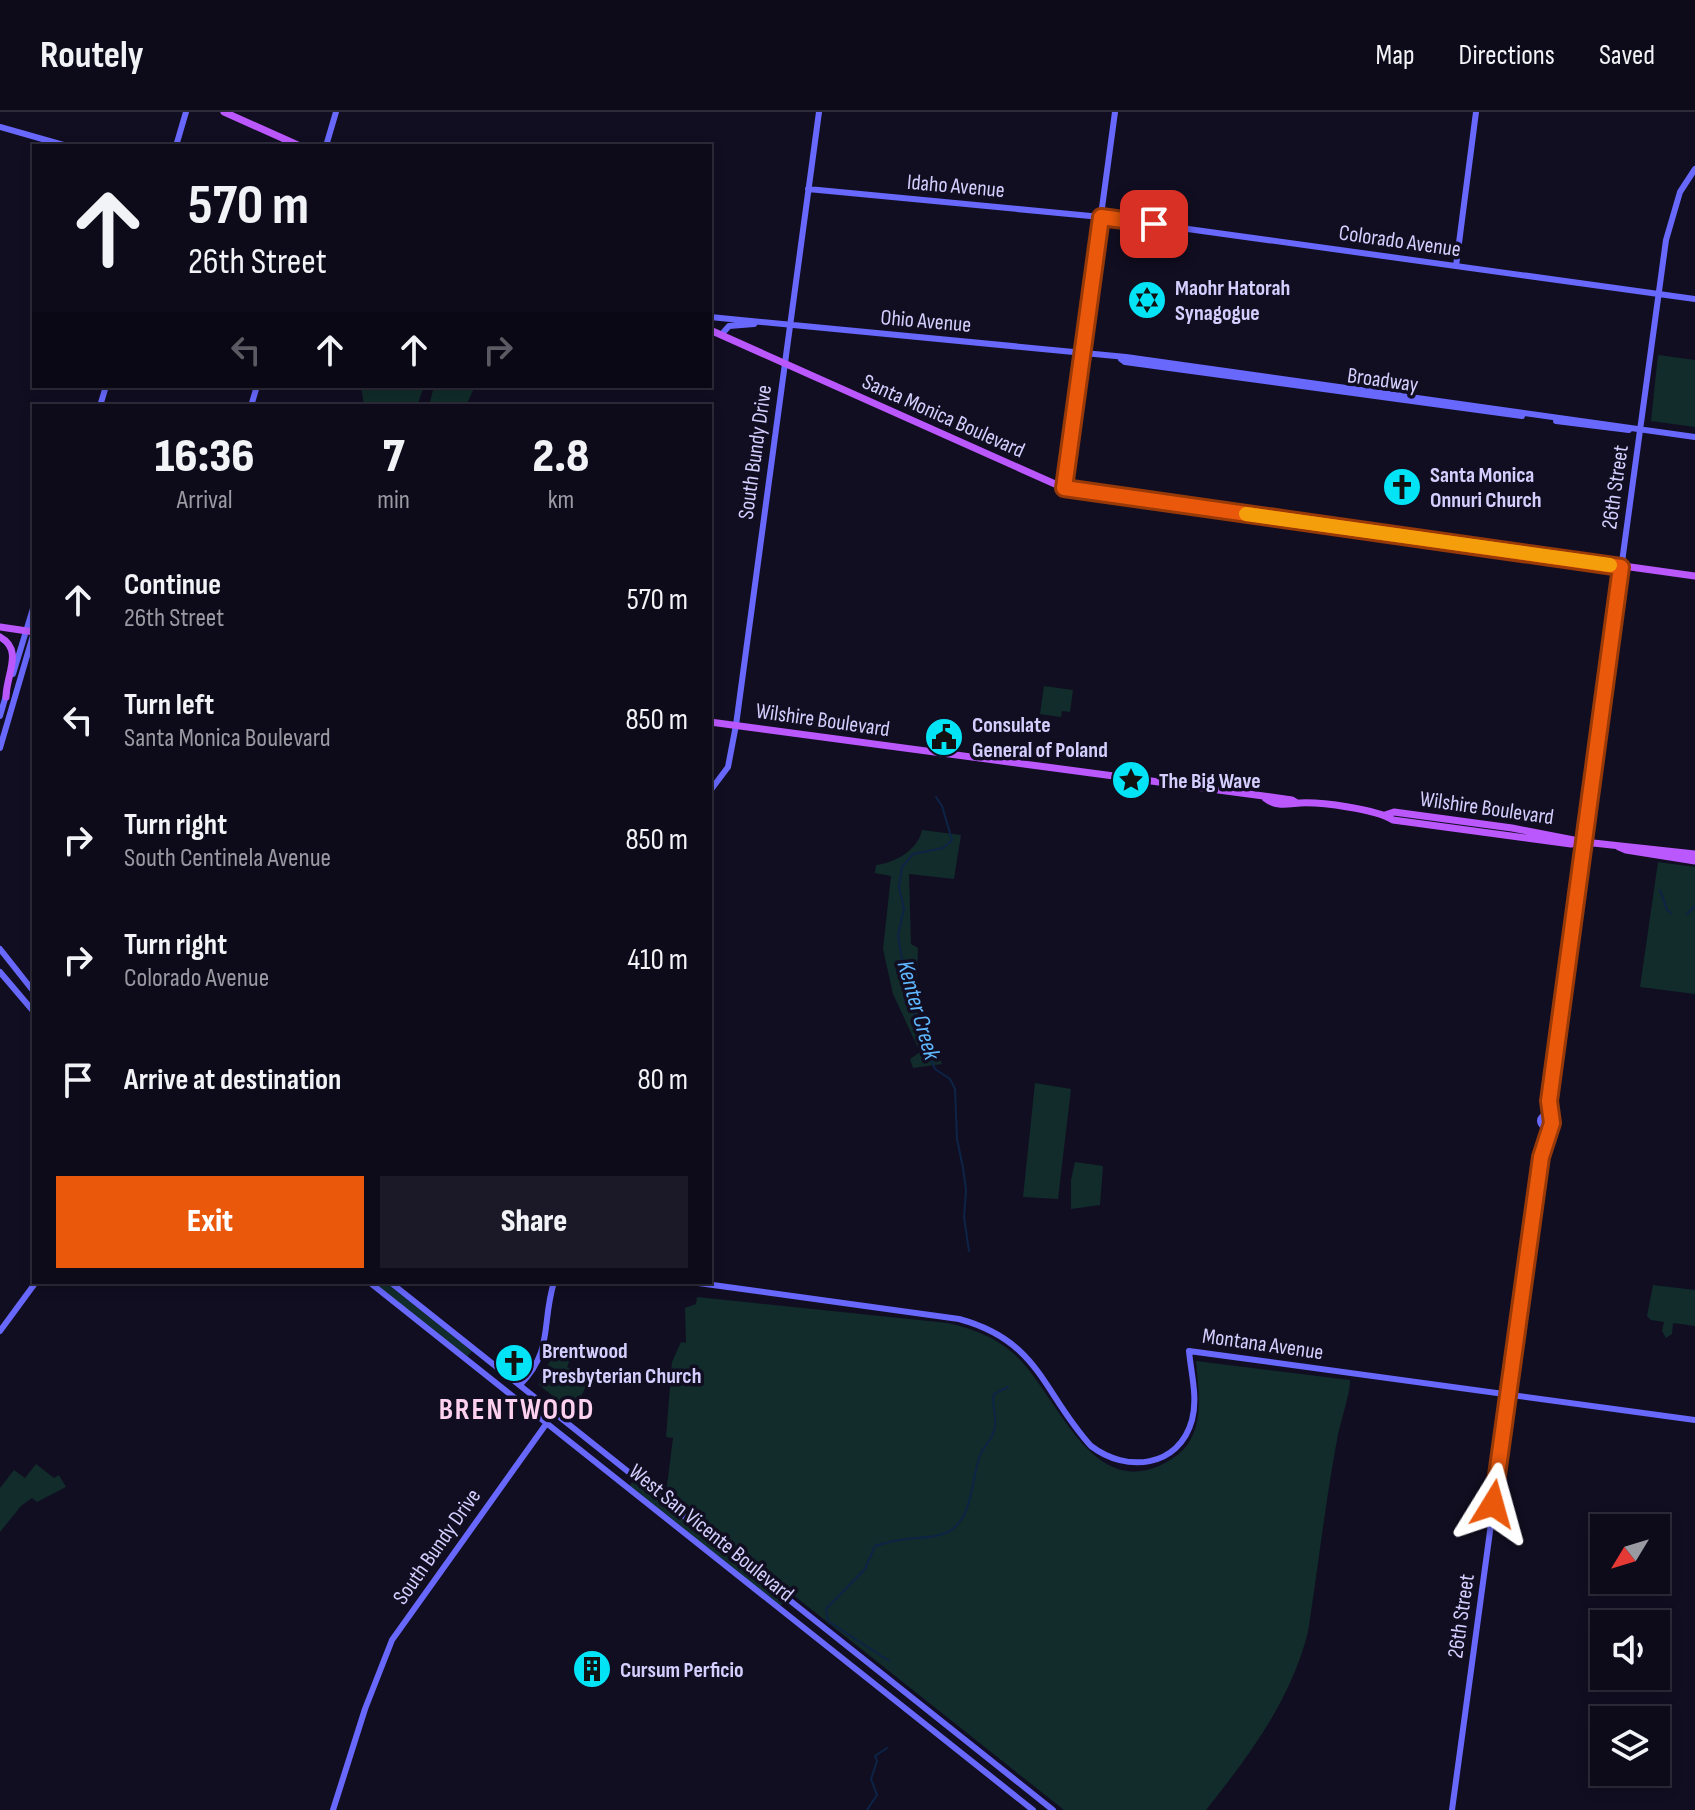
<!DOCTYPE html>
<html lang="en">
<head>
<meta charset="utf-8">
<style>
  :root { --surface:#0d0a1a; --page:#1b1827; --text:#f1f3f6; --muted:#9a9aa2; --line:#2d2b39; --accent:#ea580c }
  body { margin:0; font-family:"Sofia Sans Condensed",sans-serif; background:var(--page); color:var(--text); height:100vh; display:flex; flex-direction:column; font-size:30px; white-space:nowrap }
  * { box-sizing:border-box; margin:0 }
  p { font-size:26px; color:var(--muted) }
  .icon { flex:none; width:44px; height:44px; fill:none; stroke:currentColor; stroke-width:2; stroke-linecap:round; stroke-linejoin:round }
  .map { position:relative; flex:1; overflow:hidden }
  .side { position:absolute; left:32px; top:292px; width:680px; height:880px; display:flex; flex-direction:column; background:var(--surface); border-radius:0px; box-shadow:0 4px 12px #0003,0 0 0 2px var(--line) }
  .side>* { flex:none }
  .hud { position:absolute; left:32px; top:32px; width:680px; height:244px; border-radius:0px; box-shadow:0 4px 12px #0003,0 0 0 2px var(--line); background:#0d0a1a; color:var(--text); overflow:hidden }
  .needle { width:52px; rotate:232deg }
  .buttons { position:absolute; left:1590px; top:1402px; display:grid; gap:16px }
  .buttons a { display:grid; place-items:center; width:80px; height:80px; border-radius:0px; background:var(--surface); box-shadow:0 4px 12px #0003,0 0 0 2px var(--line); font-size:40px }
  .pin { position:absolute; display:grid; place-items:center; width:68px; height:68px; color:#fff; margin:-34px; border-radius:16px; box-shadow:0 4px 12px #0006 }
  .me { position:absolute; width:88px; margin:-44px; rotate:8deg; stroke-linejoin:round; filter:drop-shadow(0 0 6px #0008) }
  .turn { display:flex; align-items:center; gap:28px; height:168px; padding:0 24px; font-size:36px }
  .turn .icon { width:104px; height:104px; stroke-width:2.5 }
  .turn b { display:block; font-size:56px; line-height:68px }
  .lanes { display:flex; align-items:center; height:76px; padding:0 24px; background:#0003; justify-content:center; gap:40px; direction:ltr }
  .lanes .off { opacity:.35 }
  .eta { display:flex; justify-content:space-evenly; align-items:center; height:136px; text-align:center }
  .eta b { font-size:48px; font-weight:800; line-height:56px }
  .action { display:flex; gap:16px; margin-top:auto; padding:16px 24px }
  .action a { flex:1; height:92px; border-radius:0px; background:var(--accent); color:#fff; font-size:32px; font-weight:800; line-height:92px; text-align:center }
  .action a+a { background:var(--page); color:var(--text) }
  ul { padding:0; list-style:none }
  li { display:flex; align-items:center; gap:24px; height:120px; padding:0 24px }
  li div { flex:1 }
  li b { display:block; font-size:30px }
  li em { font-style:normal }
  header { display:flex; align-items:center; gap:48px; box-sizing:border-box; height:112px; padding:0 40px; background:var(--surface); border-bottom:2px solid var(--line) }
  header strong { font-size:38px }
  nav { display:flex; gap:44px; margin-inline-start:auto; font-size:28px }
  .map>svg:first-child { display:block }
  .green { fill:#112c2a }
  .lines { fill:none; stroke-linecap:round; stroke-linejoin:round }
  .stream { stroke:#0d2447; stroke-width:2 }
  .secondary { stroke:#6868fd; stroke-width:6 }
  .primary { stroke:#bb58fd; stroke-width:7 }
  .route-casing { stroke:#983908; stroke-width:20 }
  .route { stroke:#ea580c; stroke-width:14 }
  .slow { stroke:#f59e0b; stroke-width:14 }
  .labels { text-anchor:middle; stroke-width:7; stroke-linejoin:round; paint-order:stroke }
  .street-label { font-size:22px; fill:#d4cffe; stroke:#110e22 }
  .poi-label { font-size:22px; font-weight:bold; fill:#d4cffe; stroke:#110e22; text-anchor:start }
  .water-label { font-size:24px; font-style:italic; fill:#5fb7fd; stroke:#110e22 }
  .district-label { font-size:30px; font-weight:bold; letter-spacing:2px; fill:#fed1ef; stroke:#110e22 }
</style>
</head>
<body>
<header>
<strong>Routely</strong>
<nav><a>Map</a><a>Directions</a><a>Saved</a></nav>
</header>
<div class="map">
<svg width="1695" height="1698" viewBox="0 0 1695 1698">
  <rect width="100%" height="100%" fill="#110e22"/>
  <!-- green -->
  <path class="green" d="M 1658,243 L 1695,248 L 1695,315 L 1651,309 Z
    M 361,274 L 424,274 L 417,294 L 364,294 Z
    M 434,274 L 461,278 L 462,274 L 475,274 L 466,294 L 429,294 Z
    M 1044,574 L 1073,578 L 1070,600 L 1062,599 L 1061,605 L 1040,602 Z
    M 922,718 L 961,723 L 954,767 L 909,762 L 911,832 L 918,836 L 916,895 L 942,952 L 913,956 L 910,947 L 920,940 L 893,882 L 883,837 L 891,764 L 875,761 L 876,753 C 895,751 918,738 922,718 Z
    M 1658,750 L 1695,755 L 1695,882 L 1640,875 Z
    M 1035,971 L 1071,977 L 1058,1087 L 1023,1085 Z
    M 1075,1050 L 1103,1054 L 1100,1093 L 1071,1097 L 1071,1068 Z
    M 373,1170 L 385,1170 L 472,1239 L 467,1245 Z
    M 1653,1173 L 1695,1178 L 1695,1214 L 1673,1211 L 1672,1222 L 1666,1226 L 1662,1219 L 1664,1210 L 1651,1208 L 1647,1204 Z
    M 697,1185 L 948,1211 C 973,1217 993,1224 1013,1241 C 1058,1280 1091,1396 1170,1348 C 1207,1326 1199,1285 1196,1249 L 1350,1268 C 1351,1279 1339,1314 1337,1328 C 1325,1392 1318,1456 1308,1520 C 1291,1588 1249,1644 1206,1698 L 1064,1698 L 666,1382 L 673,1326 L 666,1325 L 672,1250 L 681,1230 L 686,1231 L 685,1196 L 696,1192 Z
    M 555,1240 L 570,1248 L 567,1255 L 574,1259 L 586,1274 L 581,1285 L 584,1289 L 578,1304 L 539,1273 C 539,1266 551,1249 555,1240 Z
    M 36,1352 L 54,1366 L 59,1363 L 66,1375 L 37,1390 L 32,1386 L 21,1394 L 0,1420 L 0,1376 L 14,1358 L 25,1366 Z
    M 634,1368 L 785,1489 L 780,1494 L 629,1374 Z"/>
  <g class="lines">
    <!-- stream -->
    <path class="stream" d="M 936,685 L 942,694 L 952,728 L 943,736 L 913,742 L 902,755 L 899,775 L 904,797 L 898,823 L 907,879 L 920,921 L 935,957 L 950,967 L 955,977 L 957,1027 L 963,1056 L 966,1078 L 964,1105 L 969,1139
      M 1660,778 L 1667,798 L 1671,801
      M 1687,802 L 1695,794
      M 889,1549 L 828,1509 L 826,1497 L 865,1457 L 875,1434 C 883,1432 891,1429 899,1428 C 913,1425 929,1427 943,1422 C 973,1412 971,1370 979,1346 C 983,1333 994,1328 995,1313 C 997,1302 991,1293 994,1282 L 1008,1275
      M 867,1698 L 877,1683 L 871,1667 L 877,1649 L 875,1644 L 887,1636"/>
    <!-- secondary -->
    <path class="secondary" d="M 0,15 L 67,34
      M 176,34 L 186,0
      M 326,34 L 336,0
      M 808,77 L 1101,105 L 1695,187
      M 1456,154 L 1476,0
      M 710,205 L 1126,245 L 1695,325
      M 721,223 L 729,214 L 754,212
      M 1121,247 L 1125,250 L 1522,304
      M 100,294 L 106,274
      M 251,294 L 257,274
      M 1556,309 L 1629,318
      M 1064,376 L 1115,0
      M 13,562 L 34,493
      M 0,604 L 7,580
      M 0,636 L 34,520
      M 710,679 L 728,655 L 736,613 L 819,0
      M 0,837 L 34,880
      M 0,860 L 34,900
      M1540 1009a6 6 0 1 1 12 0a6 6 0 1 1-12 0Z
      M 1550,1004 L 1550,977 L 1666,128 L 1680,80 L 1695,57
      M 369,1170 L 1033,1698
      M 390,1170 L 1053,1698
      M 691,1170 L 959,1207 C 1040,1229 1042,1280 1091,1334 C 1126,1361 1179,1356 1192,1308 C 1198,1286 1191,1261 1189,1239 L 1695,1308
      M 0,1219 L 36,1170
      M 520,1273 C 554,1238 541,1212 554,1170
      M 333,1698 L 365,1597 L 392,1528 L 554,1301
      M 1452,1698 L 1541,1045 L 1549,1015"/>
    <!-- primary -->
    <path class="primary" d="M 224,0 L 300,34
      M 710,218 L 1064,376 L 1695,464
      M 0,515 L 34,520
      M 0,525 C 24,538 6,563 6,585
      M 710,610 L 1271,685 L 1292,688 L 1297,691
      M 1265,686 C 1276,695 1287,692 1300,691 C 1321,690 1376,697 1393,708 L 1571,732 L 1584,730
      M 1385,703 L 1394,700 L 1512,716 L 1584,730 L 1695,742
      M 1619,735 L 1626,738 L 1695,749"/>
  </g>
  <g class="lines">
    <defs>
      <path id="route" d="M 1154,112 L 1101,105 L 1064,376 L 1621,455 L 1549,989 L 1552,1011 L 1541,1045 L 1493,1392"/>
    </defs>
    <!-- route casing -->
    <use href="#route" class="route-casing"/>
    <!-- route -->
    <use href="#route" class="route"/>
    <!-- slow -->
    <path class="slow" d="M 1246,402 L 1610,453"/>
  </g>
  <!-- icons -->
  <defs>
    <symbol id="synagogue-disc" viewBox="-11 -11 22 22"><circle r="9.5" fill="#03e3f6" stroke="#110e22"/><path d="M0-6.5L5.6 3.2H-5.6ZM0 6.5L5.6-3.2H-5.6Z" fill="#111"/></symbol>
    <symbol id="church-disc" viewBox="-11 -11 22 22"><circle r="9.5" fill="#03e3f6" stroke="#110e22"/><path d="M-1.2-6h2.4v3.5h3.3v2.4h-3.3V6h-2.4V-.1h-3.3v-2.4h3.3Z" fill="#111"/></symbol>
    <symbol id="civic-disc" viewBox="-11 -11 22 22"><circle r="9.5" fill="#03e3f6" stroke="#110e22"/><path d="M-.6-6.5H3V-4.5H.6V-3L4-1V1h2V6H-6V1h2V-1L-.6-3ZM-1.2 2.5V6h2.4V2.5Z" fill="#111"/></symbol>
    <symbol id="sight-disc" viewBox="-11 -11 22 22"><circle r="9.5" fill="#03e3f6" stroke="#110e22"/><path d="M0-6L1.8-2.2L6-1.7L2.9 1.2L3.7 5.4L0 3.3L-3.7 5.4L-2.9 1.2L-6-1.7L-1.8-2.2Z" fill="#111"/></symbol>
    <symbol id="building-disc" viewBox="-11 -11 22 22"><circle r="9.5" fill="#03e3f6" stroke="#110e22"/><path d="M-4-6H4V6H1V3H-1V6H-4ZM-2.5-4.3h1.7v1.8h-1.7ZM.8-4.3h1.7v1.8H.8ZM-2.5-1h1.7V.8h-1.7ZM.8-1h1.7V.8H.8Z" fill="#111"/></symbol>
  </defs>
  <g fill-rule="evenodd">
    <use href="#synagogue-disc" x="1125" y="166" width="44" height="44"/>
    <use href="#church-disc" x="1380" y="353" width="44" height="44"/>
    <use href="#civic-disc" x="922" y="603" width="44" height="44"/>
    <use href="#sight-disc" x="1109" y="646" width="44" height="44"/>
    <use href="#church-disc" x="492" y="1229" width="44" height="44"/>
    <use href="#building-disc" x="570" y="1535" width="44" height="44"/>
  </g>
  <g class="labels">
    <!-- street labels -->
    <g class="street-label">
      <text transform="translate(956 73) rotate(5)" y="8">Idaho Avenue</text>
      <text transform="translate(1400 128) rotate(8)" y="8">Colorado Avenue</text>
      <text transform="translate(926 208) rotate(5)" y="8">Ohio Avenue</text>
      <text transform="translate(1383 267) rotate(8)" y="8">Broadway</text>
      <text transform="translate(944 303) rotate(24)" y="8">Santa Monica Boulevard</text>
      <text transform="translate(754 340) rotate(-82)" y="8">South Bundy Drive</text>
      <text transform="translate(1614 375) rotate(-82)" y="8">26th Street</text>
      <text transform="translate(823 607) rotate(8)" y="8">Wilshire Boulevard</text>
      <text transform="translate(1487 695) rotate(8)" y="8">Wilshire Boulevard</text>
      <text transform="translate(1263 1231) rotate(8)" y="8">Montana Avenue</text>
      <text transform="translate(712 1420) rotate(39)" y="8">West San Vicente Boulevard</text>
      <text transform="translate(436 1434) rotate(-55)" y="8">South Bundy Drive</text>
      <text transform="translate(1460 1504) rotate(-82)" y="8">26th Street</text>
    </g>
    <!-- poi labels -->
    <g class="poi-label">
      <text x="1175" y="183">Maohr Hatorah<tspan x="1175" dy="25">Synagogue</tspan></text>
      <text x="1430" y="370">Santa Monica<tspan x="1430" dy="25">Onnuri Church</tspan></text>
      <text x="972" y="620">Consulate<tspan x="972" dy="25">General of Poland</tspan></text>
      <text x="1159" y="676">The Big Wave</text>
      <text x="542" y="1246">Brentwood<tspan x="542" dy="25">Presbyterian Church</tspan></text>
      <text x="620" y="1565">Cursum Perficio</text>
    </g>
    <!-- water labels -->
    <g class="water-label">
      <text transform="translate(919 898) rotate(74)" y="8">Kenter Creek</text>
    </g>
    <!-- district labels -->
    <g class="district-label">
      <text x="517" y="1307">BRENTWOOD</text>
    </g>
  </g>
</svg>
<div class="buttons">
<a><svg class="needle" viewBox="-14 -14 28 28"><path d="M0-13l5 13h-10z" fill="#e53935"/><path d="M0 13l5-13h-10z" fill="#9a9aa2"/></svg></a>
<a><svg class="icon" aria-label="sound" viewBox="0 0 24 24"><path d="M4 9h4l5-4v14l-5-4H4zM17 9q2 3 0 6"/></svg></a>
<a><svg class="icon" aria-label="layers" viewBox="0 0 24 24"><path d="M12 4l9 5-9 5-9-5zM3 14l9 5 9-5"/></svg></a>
</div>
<div class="pin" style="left:1154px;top:112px;background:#d93025"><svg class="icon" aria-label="arrive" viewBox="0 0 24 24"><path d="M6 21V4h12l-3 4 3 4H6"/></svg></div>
<svg class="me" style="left:1493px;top:1392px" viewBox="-20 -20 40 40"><path d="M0-17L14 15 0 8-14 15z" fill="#ea580c" stroke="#fff" stroke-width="4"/></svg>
<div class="hud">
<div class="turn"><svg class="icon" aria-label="ahead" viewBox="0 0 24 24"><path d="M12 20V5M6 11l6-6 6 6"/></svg><div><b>570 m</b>26th Street</div></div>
<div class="lanes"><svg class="icon off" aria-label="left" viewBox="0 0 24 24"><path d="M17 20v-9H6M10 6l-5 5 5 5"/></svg><svg class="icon" aria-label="ahead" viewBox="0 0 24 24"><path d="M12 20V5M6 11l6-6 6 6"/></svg><svg class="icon" aria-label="ahead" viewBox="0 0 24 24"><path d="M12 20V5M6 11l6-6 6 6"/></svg><svg class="icon off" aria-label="right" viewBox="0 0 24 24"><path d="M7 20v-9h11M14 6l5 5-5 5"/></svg></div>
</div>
<section class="side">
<div class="eta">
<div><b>16:36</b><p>Arrival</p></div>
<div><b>7</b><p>min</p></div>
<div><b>2.8</b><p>km</p></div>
</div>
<ul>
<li><svg class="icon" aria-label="ahead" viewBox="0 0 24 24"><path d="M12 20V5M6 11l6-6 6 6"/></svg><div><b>Continue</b><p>26th Street</p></div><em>570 m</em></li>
<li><svg class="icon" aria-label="left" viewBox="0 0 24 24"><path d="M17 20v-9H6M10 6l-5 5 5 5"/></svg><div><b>Turn left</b><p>Santa Monica Boulevard</p></div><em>850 m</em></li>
<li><svg class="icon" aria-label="right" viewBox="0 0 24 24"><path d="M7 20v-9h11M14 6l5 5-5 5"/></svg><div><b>Turn right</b><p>South Centinela Avenue</p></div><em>850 m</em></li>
<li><svg class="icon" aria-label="right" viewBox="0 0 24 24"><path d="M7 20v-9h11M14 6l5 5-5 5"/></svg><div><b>Turn right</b><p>Colorado Avenue</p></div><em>410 m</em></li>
<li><svg class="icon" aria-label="arrive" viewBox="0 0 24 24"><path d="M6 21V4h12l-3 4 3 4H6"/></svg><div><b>Arrive at destination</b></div><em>80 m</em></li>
</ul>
<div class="action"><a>Exit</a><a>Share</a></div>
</section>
</div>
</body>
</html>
